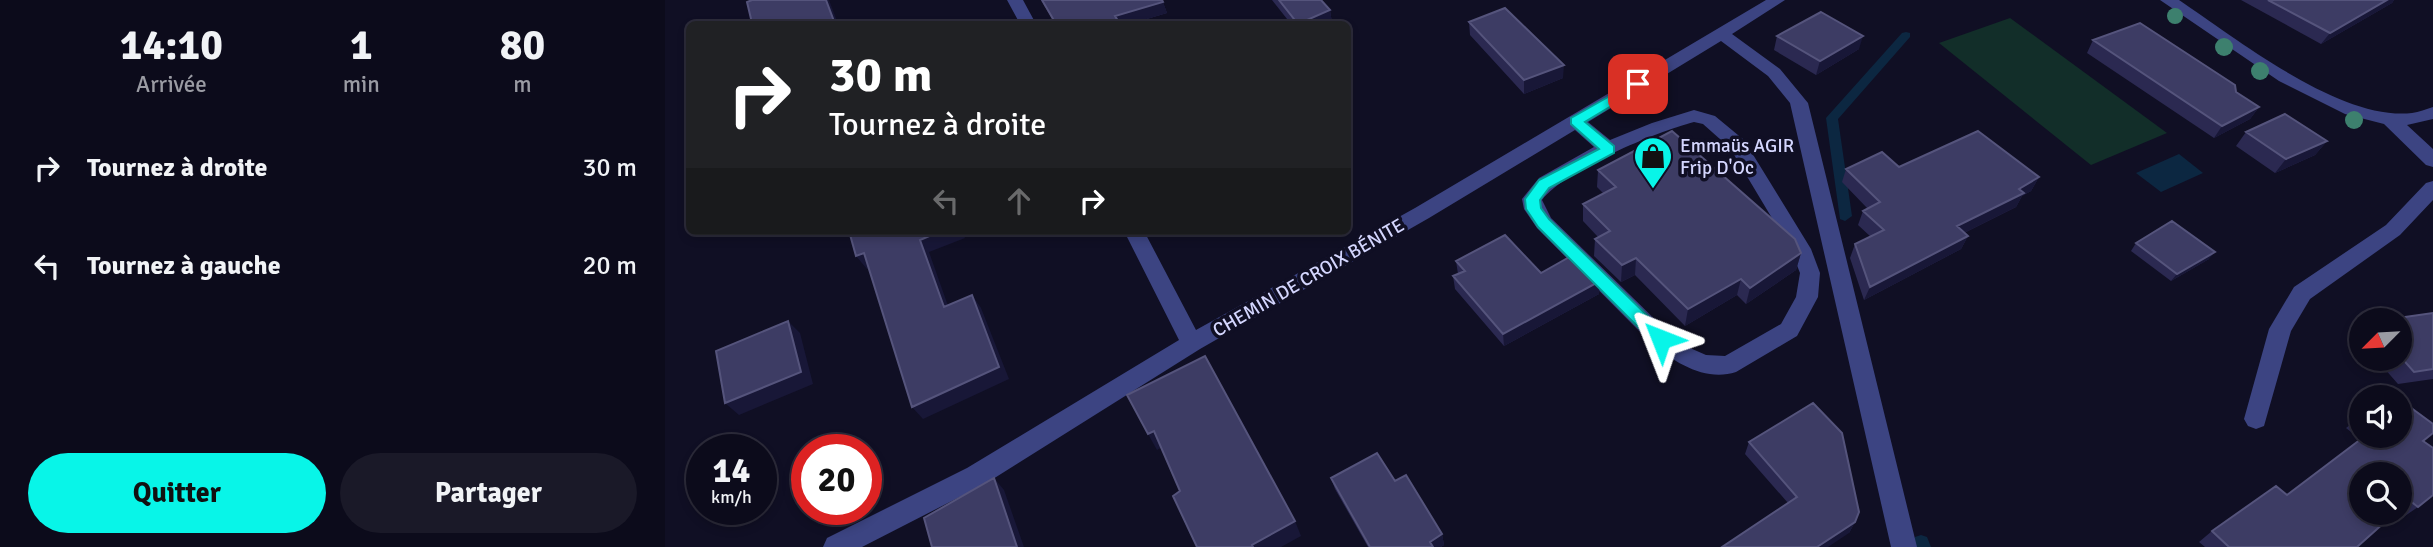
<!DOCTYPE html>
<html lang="fr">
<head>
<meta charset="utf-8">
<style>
  :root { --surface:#0c0b1b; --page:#1a1928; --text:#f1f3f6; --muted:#9a9ba3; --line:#2c2b3a; --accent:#08f5e8 }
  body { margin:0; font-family:Signika,sans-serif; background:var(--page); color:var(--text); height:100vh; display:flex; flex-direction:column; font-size:26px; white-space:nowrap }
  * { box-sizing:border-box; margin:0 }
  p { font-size:23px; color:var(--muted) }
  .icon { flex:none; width:38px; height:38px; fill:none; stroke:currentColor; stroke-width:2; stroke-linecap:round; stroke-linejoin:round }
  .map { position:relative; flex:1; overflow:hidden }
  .drawer { display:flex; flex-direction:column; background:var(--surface); width:665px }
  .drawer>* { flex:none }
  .hud { position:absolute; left:21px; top:21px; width:665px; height:214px; border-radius:10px; box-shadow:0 4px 10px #0003,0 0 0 2px var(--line); background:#202124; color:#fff; overflow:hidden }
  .needle { width:46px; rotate:246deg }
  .buttons { position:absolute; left:1684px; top:308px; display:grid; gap:14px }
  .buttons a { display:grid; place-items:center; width:63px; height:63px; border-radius:50%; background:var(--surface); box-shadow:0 4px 10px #0003,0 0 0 2px var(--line); font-size:35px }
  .speed { position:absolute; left:21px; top:434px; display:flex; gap:14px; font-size:35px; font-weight:700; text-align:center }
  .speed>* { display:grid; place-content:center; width:91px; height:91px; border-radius:50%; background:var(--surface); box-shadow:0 4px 10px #0003,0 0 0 2px var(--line); line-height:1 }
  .speed small { font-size:18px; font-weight:400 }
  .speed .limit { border:10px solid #d22; background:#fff; color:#111 }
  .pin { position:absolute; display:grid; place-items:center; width:60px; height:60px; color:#fff; margin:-30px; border-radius:14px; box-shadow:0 4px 10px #0006 }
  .me { position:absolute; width:77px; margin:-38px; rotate:315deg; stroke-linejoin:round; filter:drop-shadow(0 0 5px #0008) }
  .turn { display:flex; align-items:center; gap:24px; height:147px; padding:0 28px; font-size:32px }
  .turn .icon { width:91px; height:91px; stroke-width:2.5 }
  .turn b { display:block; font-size:49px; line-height:60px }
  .lanes { display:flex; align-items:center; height:66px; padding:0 28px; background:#0003; justify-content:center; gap:35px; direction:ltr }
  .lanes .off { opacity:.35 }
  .eta { display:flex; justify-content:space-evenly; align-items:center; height:119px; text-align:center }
  .eta b { font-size:42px; font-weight:800; line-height:49px }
  .primary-button { display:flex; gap:14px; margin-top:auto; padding:14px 28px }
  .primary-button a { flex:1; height:80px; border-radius:42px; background:var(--accent); color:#111; font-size:28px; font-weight:800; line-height:80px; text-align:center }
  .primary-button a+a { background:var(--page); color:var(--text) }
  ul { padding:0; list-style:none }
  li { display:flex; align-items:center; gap:21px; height:98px; padding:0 28px }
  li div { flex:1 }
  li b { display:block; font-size:26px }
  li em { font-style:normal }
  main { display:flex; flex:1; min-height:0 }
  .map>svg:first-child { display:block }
  .green { fill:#122e29 }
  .water { fill:#0c2741 }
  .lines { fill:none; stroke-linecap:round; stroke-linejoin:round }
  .stream { fill:#0c2741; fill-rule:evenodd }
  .minor { fill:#3c4482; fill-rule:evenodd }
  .tree { fill:#3d806e }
  .wall { fill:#2b2951; fill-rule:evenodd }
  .shaded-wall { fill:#181737 }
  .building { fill:#3d3c64; stroke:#55547c; stroke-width:2 }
  .route { fill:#08f5e8; stroke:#059f97; stroke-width:2 }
  .labels { text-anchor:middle; stroke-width:7; stroke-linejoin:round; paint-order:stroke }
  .poi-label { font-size:19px; fill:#d4d6fe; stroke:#100f24; text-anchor:start }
  .street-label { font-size:19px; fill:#d4d6fe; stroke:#100f24 }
</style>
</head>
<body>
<main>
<section class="drawer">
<div class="eta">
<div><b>14:10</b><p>Arrivée</p></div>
<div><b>1</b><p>min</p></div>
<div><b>80</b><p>m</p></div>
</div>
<ul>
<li><svg class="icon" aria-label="right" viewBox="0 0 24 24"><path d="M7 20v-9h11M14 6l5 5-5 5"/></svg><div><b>Tournez à droite</b></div><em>30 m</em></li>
<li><svg class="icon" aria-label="left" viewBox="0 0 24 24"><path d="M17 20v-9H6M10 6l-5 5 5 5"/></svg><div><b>Tournez à gauche</b></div><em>20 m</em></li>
</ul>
<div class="primary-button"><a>Quitter</a><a>Partager</a></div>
</section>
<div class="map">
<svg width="1768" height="547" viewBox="0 0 1768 547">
  <rect width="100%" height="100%" fill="#100f24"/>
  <!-- green -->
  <path class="green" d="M 1345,18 L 1502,133 L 1426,165 L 1274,43 Z"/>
  <!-- water -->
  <path class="water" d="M 1514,154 L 1538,173 L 1496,192 L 1471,173 Z"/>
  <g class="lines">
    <!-- stream -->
    <path class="stream" d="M 1241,32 L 1245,33 L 1245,37 L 1173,119 L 1187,216 L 1180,221 L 1175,219 L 1161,118 L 1237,33 Z
      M 1256,535 L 1262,537 L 1266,547 L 1248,547 L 1250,537 Z"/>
    <!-- minor -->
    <path class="minor" d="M 342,0 L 358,0 L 371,24 L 355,24 Z
      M 1101,0 L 1120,0 L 1067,34 L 1115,69 L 1143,103 L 1252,547 L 1226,547 L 1125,103 L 1103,76 L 1056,41 L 923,122 L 945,140 L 987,123 L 1029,110 L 1050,116 L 1079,140 L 1146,249 L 1155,273 L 1153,297 L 1132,336 L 1071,372 C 1041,382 1011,363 988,345 L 872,228 L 859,209 L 857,199 L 874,178 L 929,147 L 910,130 L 764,218 L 535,349 L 320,484 L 197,547 L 158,547 L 162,538 L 302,468 L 514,340 L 459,231 L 479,231 L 531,330 L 750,208 ZM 1029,122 L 1038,124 L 1065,148 L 1126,250 L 1135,273 L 1131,297 L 1116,324 L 1060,356 L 1041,355 L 1025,348 L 1004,333 L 886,218 L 877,200 C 901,169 991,132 1029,122 Z
      M 1495,0 L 1514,0 C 1572,39 1675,121 1747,113 C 1754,112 1761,109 1768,107 L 1768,119 L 1742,125 L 1768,149 L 1768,167 L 1761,165 L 1719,124 L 1680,114 L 1614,81 Z
      M 1768,181 L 1768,200 L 1735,235 L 1645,299 L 1626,331 L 1599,426 L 1591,429 L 1583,426 L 1579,419 L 1604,329 L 1629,287 L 1721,225 L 1761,183 Z"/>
  </g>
  <!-- trees -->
  <g class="tree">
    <circle cx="1510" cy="16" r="8"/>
    <circle cx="1559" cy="47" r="9"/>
    <circle cx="1595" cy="71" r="9"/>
    <circle cx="1689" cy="120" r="9"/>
  </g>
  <!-- wall -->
  <path class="wall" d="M 376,0 L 497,0 L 502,13 L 465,24 L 390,24 Z
    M 607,0 L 656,0 L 665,10 L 667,23 L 665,24 L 626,24 Z
    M 1576,0 L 1729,0 L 1727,3 L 1656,44 Z
    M 804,22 L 898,78 L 859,94 L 805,35 Z
    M 1112,36 L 1194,49 L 1151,75 L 1109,50 Z
    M 1428,40 L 1571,92 L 1594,107 L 1585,119 L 1549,138 L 1422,53 Z
    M 1581,132 L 1662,141 L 1650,155 L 1610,173 L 1571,146 Z
    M 1234,167 L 1374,177 L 1366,191 L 1357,196 L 1351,207 L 1299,233 L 1303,236 L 1296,249 L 1199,300 L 1185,258 L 1190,244 L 1206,237 L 1193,225 L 1198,211 L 1203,209 L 1177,182 L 1181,169 Z
    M 933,170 L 1136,253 L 1131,270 L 1081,304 L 1072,295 L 1020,326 L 970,275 L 956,282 L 929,256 L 930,239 L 933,237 L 918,221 L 918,204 L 939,194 L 932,187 Z
    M 1471,243 L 1544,259 L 1506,281 L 1466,251 Z
    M 791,261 L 935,281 L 934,294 L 839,346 L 790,289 L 788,276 L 793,274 Z
    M 1768,313 L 1768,379 L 1733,384 L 1711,359 L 1734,359 L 1734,320 Z
    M 1696,331 L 1696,341 L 1691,335 Z
    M 1696,416 L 1696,436 L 1734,436 L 1758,441 L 1753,507 L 1737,518 L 1730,513 L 1692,547 L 1540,547 L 1534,542 L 1547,531 L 1622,495 L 1685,448 L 1695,439 L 1681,428 ZM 1734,474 L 1734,513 L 1696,513 Z
    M 1084,442 L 1190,522 L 1184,533 L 1123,503 L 1080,454 Z
    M 666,478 L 730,481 L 777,534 L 779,545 L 776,547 L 703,547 L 670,489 Z"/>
  <!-- shaded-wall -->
  <path class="shaded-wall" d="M 161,0 L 164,0 L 173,24 L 170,24 Z
    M 1722,0 L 1729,0 L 1727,3 L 1656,44 L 1665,33 Z
    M 498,2 L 502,13 L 465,24 L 453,24 L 450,16 Z
    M 665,10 L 667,23 L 665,24 L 633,24 Z
    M 1198,36 L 1194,49 L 1151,75 L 1155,61 Z
    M 899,65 L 898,78 L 859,94 L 859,80 Z
    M 1594,107 L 1585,119 L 1549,138 L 1557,126 Z
    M 1662,141 L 1650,155 L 1610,173 L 1621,159 Z
    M 1374,177 L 1366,191 L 1357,196 L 1351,207 L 1285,240 L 1292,226 Z
    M 276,231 L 297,231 L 300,238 L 264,252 L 288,320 L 279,307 L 255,240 Z
    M 1303,236 L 1296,249 L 1199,300 L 1205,287 Z
    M 1550,252 L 1544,259 L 1506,281 L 1512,274 Z
    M 199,253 L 209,266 L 202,269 L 191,256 Z
    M 1136,253 L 1131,270 L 1081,304 L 1085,288 Z
    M 971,258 L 970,275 L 956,282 L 957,265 Z
    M 1076,279 L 1072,295 L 1020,326 L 1023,309 Z
    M 935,281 L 934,294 L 839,346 L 838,334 Z
    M 307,295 L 316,308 L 344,379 L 258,419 L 247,407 Z
    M 123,321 L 135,333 L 148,384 L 74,415 L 60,403 Z
    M 489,431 L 499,446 L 492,450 L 483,434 Z
    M 329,478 L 339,490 L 359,547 L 352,547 Z
    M 630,521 L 636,536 L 616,547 L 588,547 L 587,545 Z
    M 1190,522 L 1184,533 L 1163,547 L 1152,547 Z
    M 777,534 L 779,545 L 776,547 L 766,547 L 765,542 Z"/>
  <!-- building -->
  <path class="building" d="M 87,0 L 161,0 L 170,24 L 83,24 L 87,23 L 82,2 Z
    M 377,0 L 497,0 L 498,2 L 450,16 L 455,24 L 391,24 Z
    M 614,0 L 656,0 L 665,10 L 633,24 Z
    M 1603,0 L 1722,0 L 1665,33 Z
    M 840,8 L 899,65 L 859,80 L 804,22 Z
    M 1156,12 L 1198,36 L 1155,61 L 1112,36 Z
    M 1475,23 L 1570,85 L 1571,92 L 1594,107 L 1557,126 L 1428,40 Z
    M 1620,114 L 1662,141 L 1621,159 L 1581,132 Z
    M 1007,131 L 1130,239 L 1136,253 L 1085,288 L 1076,279 L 1023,309 L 971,258 L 957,265 L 930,239 L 945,231 L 918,204 L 951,187 L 933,170 Z
    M 1313,131 L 1374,177 L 1354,189 L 1359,193 L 1292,226 L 1303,236 L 1205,287 L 1190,244 L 1219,230 L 1198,211 L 1215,202 L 1181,169 L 1217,152 L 1234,167 Z
    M 1507,221 L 1550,252 L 1512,274 L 1471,243 Z
    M 184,231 L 276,231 L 255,240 L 279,307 L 307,295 L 334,367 L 247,407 L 199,253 L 191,256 Z
    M 840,235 L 876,273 L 908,255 L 935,281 L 838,334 L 788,276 L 800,271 L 791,261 Z
    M 1768,313 L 1768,369 L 1749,372 L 1734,355 L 1734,320 L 1719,320 Z
    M 123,321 L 136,372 L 60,403 L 51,351 Z
    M 540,356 L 630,521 L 587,545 L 588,547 L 532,547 L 508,496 L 515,491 L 489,431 L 483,434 L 462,395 Z
    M 1724,392 L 1731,397 L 1718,397 Z
    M 1734,399 L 1768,424 L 1768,433 L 1758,441 L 1768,448 L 1768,495 L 1753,507 L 1744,500 L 1734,509 L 1734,474 L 1696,474 L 1696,513 L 1730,513 L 1692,547 L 1564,547 L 1547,531 L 1611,486 L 1622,495 L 1700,436 L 1734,436 Z
    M 1148,403 L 1177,433 L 1194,512 L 1190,522 L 1152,547 L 1057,547 L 1132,497 L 1084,442 Z
    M 712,453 L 730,481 L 741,475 L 777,534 L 765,542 L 768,547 L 705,547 L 666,478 Z
    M 329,478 L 352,547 L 267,547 L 259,518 Z"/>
  <!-- route -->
  <path class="route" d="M 973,80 L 978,81 L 978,87 L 920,122 L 949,146 L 949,153 L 884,188 L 875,200 L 876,208 L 884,219 L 1002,335 L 1005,339 L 1002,344 L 990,344 L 873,227 L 861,209 L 860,199 L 874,180 L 934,149 L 906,124 L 906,118 Z"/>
  <!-- icons -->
  <defs>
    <symbol id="shop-pin" viewBox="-11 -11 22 30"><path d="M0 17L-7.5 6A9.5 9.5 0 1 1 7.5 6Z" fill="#08f5e8" stroke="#100f24"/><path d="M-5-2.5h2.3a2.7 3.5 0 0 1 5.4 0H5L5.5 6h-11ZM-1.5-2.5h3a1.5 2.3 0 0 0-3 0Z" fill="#111"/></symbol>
  </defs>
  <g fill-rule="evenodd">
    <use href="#shop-pin" x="966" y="134" width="44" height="60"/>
  </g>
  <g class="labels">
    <!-- poi labels -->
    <g class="poi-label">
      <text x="1015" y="152">Emmaüs AGIR<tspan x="1015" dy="22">Frip D'Oc</tspan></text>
    </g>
    <!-- street labels -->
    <g class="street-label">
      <text transform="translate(643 277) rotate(-30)" y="7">CHEMIN DE CROIX BÉNITE</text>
    </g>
  </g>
</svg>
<div class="buttons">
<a><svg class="needle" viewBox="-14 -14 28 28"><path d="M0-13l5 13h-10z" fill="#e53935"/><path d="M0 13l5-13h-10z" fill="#9a9ba3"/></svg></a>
<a><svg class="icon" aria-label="sound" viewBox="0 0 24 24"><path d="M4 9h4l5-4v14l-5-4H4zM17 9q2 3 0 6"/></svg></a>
<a><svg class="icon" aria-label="search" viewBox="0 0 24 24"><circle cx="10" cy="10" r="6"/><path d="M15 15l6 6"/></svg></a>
</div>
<div class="speed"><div>14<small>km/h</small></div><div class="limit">20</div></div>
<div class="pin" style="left:973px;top:84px;background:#d93025"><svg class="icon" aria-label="arrive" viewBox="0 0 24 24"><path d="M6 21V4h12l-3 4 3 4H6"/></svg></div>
<svg class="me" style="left:996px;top:339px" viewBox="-20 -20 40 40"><path d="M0-17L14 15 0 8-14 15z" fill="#08f5e8" stroke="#fff" stroke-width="4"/></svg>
<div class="hud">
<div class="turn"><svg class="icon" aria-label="right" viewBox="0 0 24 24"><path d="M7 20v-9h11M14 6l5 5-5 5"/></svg><div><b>30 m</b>Tournez à droite</div></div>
<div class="lanes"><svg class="icon off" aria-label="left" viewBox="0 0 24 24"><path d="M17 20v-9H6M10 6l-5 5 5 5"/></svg><svg class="icon off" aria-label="ahead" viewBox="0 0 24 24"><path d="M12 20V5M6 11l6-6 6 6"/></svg><svg class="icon" aria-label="right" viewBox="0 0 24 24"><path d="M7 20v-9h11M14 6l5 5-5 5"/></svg></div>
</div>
</div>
</main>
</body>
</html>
